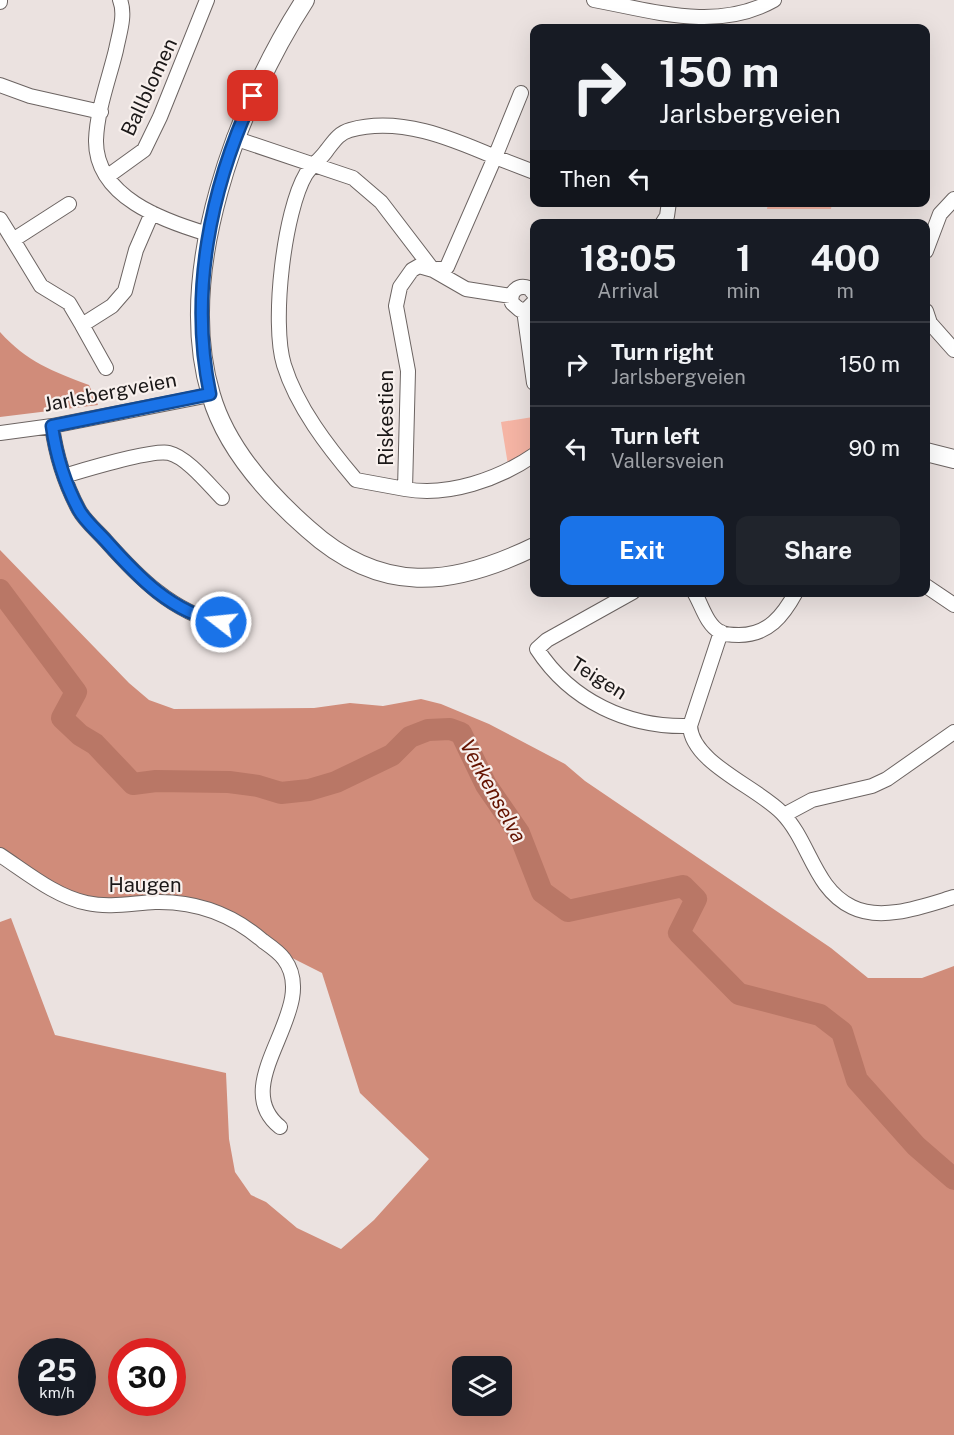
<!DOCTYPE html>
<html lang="en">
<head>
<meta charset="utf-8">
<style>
  :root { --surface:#171b24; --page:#20242c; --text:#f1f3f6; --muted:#9ea1a6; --line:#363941; --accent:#1a73e8 }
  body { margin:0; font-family:"Public Sans",sans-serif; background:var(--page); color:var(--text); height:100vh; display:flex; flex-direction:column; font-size:22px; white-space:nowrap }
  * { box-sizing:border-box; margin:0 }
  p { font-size:20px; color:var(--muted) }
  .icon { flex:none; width:33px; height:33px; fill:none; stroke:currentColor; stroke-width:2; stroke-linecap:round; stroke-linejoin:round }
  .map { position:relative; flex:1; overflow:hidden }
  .sheet { position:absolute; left:530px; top:219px; width:400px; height:378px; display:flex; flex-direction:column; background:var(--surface); border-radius:12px; box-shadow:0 6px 24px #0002 }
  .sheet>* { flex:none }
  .banner { position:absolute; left:530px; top:24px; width:400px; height:183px; border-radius:12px; box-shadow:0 6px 24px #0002; background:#171b24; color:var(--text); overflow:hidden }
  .fabs { position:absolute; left:452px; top:1356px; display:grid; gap:12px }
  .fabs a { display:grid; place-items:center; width:60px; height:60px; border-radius:12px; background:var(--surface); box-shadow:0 6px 24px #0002; font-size:30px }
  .speed { position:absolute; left:18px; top:1338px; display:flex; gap:12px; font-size:30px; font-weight:700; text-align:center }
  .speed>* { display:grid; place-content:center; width:78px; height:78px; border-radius:50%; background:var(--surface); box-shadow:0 6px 24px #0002; line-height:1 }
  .speed small { font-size:15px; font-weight:400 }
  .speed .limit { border:9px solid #d22; background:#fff; color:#111 }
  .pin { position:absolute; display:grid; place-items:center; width:51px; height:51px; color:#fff; margin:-26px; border-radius:12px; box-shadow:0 3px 9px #0006 }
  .me { position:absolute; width:66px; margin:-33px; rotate:286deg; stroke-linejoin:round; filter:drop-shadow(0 0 4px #0008) }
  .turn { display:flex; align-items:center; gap:21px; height:126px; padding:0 30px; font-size:27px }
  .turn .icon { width:78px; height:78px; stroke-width:2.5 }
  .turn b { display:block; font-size:42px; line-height:51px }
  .then { display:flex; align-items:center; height:57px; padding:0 30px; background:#0003; gap:12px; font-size:22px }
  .eta { display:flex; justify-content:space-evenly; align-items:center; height:102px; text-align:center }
  .eta b { font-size:36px; font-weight:700; line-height:42px }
  .primary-button { display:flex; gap:12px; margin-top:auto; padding:12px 30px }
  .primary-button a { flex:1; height:69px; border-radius:12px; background:var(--accent); color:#fff; font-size:24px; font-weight:700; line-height:69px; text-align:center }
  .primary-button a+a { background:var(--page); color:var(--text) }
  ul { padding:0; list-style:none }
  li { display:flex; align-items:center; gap:18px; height:84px; padding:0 30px; border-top:2px solid var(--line) }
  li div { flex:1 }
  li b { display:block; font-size:22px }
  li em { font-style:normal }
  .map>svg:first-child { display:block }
  .green { fill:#f5b4a4 }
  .forest { fill:#d08c7a; fill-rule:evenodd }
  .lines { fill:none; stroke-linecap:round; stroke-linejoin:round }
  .river { stroke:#b97766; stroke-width:22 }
  .minor-casing { stroke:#6c6462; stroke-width:16 }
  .major-casing { stroke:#6c6462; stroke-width:20 }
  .minor { stroke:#fff; stroke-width:14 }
  .major { stroke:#fff; stroke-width:18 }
  .route-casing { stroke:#114b97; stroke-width:15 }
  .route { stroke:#1a73e8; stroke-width:10 }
  .labels { text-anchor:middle; stroke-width:4.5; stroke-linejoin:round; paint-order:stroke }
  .street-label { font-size:20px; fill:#1b1818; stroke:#f8f0ed }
  .water-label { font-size:21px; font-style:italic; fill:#641300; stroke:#f8f0ed }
</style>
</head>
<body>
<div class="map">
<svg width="954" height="1435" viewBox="0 0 954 1435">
  <rect width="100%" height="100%" fill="#ebe2e0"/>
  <!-- green -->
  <path class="green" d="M 768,203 L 832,203 L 831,209 L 767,209 Z
    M 533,417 L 533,449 L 508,465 L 501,422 Z"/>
  <!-- forest -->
  <path class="forest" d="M 0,332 C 27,362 52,371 89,385 L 98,405 L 0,417 Z
    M 0,550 L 129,683 L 149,700 L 174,709 L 314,708 L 350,703 L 383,706 L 421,699 L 441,704 L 489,724 L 565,764 L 585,781 L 831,948 L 868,978 L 922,978 L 954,966 L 954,1435 L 0,1435 L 0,922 L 11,918 L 55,1035 L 226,1073 L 229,1139 L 235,1172 L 251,1195 L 266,1202 L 297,1228 L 341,1249 L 374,1220 L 429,1159 L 360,1093 L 322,973 L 171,897 L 85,899 L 0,858 ZM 32,1352 L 82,1352 L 82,1402 L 32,1402 ZM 122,1352 L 172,1352 L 172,1402 L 122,1402 ZM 462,1366 L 501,1366 L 501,1406 L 462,1406 Z"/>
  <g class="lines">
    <!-- river -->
    <path class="river" d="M 0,590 L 76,692 L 62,718 L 80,735 L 95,744 L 133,784 L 156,781 L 229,782 L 258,786 L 281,793 L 309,790 L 336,782 L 392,755 L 410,737 L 428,730 L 450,729 L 461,733 L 486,785 L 519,833 L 542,892 L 568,911 L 683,886 L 696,899 L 679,933 L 739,994 L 820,1015 L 842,1032 L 857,1080 L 916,1146 L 954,1179"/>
    <defs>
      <path id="minor" d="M 120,0 C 126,15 119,34 116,50 C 109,79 97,110 96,140 C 95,197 164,221 208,234
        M 594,0 C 654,11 717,32 774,0
        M 0,2 L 0,0
        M 0,85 L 30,96 L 101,112
        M 234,138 L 353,178 L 381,202 L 433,270 L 466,289 L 511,296
        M 534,172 L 495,157 L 447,267 L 433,270 L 419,266 L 412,270 L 400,287 L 396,306 L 408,371 L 405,489 C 448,497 499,479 534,455
        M 108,176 L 144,150 L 160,117 L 207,0
        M 69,204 L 13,240 L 41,286 L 69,303 L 82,325 L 112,306 L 125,291 L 136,250 L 152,213
        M 0,219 L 13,240
        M 662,224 L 667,216 L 669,202
        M 926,251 L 940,214 L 954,199
        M 534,294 L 529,288 C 518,284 509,292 512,303 L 520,310 L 527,309 L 534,302
        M 524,310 L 534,383
        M 926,311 L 930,323 L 954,350
        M 82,325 L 106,368
        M 52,426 C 56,455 65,484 79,510 C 85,521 97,531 106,541 C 138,577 172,612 221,623
        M 0,433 L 52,426 L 210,395
        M 64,476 C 84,470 152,449 169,453 C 187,457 210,486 222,498
        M 405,489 L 356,480 C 328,447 297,407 284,365 C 271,323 284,211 306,174 C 312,165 321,159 327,150 C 334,141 339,133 350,130 C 399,116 451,138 495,157 L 521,93
        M 926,586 L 954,605
        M 633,592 L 547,640 L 537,649 C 571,701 628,728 690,726
        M 694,592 C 702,605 706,624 720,632 C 725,635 733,635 739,635 C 768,635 783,616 796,592
        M 721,632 L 690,726 C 692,763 757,787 782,813 C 810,842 814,889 852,907 C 882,922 924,906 954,897
        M 784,815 L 812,800 L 872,786 L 887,779 L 954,732
        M 0,855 C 26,872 56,897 87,903 C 109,908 133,903 155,902 C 197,901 232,914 263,941 C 270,946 279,952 284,959 C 322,1009 225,1083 280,1127"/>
      <path id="major" d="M 305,0 C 238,103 174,272 211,395 C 226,447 268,494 308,529 C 381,595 451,587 534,547
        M 926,452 L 954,459"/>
    </defs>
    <!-- minor casing -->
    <use href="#minor" class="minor-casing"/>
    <!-- major casing -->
    <use href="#major" class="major-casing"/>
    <!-- minor -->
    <use href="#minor" class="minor"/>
    <!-- major -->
    <use href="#major" class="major"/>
  </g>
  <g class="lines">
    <defs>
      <path id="route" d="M 221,622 C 172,613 138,577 106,541 C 97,531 85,521 79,510 C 65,484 56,455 52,426 L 210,394 C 189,294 210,189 253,96"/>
    </defs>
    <!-- route casing -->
    <use href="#route" class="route-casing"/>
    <!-- route -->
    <use href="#route" class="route"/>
  </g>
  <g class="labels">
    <!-- street labels -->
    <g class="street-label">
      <text transform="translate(149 87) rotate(-65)" y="7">Ballblomen</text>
      <text transform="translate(110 392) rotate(-11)" y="7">Jarlsbergveien</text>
      <text transform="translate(386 418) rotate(-90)" y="7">Riskestien</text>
      <text transform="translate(599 678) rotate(32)" y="7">Teigen</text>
      <text x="145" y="892">Haugen</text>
    </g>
    <!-- water labels -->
    <g class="water-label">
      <text transform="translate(493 791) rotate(61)" y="7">Verkenselva</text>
    </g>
  </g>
</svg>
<div class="fabs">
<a><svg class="icon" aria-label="layers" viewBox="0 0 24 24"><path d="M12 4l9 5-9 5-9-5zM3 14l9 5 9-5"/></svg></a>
</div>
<div class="speed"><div>25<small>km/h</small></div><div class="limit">30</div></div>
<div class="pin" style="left:253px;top:96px;background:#d93025"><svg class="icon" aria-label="arrive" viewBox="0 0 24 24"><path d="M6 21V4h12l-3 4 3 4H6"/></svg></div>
<svg class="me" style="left:221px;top:622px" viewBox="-20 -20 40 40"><circle r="17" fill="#1a73e8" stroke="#fff" stroke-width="3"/><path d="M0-11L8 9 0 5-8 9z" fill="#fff"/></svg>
<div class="banner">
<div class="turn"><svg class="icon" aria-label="right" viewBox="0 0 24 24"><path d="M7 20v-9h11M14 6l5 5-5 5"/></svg><div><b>150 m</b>Jarlsbergveien</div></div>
<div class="then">Then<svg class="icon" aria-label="left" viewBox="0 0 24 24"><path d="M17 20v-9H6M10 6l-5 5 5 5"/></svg></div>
</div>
<section class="sheet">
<div class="eta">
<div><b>18:05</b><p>Arrival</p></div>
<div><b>1</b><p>min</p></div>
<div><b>400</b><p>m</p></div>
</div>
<ul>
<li><svg class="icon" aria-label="right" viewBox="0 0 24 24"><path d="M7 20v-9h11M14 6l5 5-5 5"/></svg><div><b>Turn right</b><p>Jarlsbergveien</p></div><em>150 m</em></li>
<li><svg class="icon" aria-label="left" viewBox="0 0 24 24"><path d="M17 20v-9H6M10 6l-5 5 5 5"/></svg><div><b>Turn left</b><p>Vallersveien</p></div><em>90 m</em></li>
</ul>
<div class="primary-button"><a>Exit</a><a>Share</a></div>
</section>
</div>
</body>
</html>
